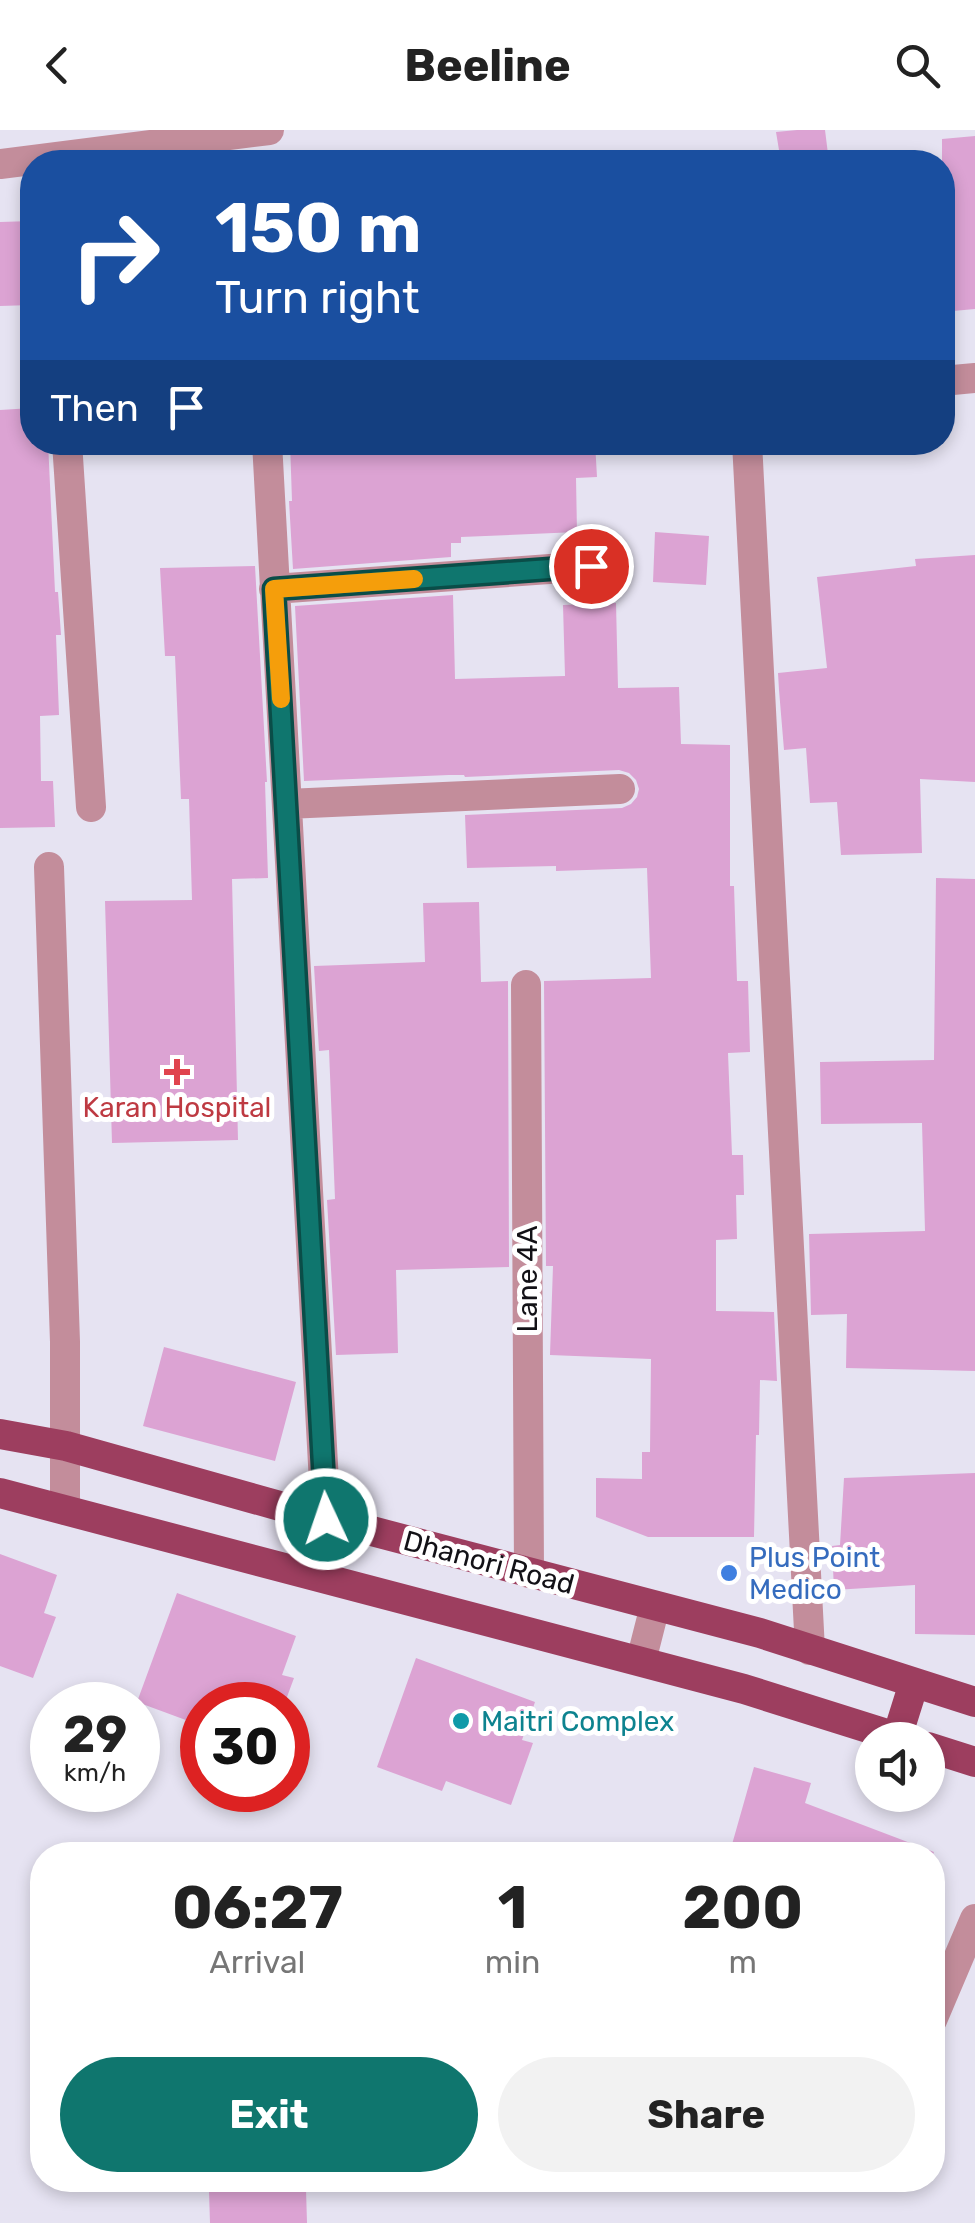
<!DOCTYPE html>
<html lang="en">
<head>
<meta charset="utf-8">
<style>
  :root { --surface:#fff; --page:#f2f2f2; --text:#222; --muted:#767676; --accent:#0f766e }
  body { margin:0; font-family:Rubik,sans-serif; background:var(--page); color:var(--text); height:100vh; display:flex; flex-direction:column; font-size:38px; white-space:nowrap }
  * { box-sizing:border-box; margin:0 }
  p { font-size:32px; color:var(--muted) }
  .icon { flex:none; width:55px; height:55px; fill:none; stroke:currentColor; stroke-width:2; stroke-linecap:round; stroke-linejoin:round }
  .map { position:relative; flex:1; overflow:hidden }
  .drawer { position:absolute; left:30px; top:1712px; width:915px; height:350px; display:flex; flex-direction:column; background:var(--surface); border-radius:40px; box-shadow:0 5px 15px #0003 }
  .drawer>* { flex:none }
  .top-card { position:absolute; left:20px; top:20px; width:935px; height:305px; border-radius:40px; box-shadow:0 5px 15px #0003; background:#1a4fa0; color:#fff; overflow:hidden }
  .tools { position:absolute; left:855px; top:1592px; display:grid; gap:20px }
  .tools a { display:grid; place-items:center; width:90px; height:90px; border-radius:50%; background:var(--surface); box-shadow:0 5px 15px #0003; font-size:50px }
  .speed { position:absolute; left:30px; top:1552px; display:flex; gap:20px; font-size:50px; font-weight:700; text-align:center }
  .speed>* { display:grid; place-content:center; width:130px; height:130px; border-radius:50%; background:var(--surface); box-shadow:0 5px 15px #0003; line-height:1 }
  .speed small { font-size:25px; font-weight:400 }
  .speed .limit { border:15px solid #d22; background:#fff; color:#111 }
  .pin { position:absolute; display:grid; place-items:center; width:85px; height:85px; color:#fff; margin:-42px; border:5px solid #fff; border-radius:50%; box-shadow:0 2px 10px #0007 }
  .me { position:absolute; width:110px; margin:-55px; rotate:357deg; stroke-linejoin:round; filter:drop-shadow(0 0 8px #0008) }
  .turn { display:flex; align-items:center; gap:35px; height:210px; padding:0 30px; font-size:45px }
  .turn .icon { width:130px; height:130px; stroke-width:2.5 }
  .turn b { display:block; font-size:70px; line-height:85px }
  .then { display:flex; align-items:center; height:95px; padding:0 30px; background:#0003; gap:20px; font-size:38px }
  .eta { display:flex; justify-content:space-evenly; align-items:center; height:170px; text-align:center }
  .eta b { font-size:60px; font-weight:700; line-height:70px }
  .action { display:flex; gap:20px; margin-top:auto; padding:20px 30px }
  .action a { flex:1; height:115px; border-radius:60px; background:var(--accent); color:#fff; font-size:40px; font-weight:700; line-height:115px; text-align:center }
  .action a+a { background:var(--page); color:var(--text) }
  header { display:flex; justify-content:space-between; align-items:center; height:130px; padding:0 30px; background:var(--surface); font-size:45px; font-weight:700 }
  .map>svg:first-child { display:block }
  .building { fill:#dca3d3 }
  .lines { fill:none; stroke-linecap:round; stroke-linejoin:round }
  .minor { stroke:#c38d9b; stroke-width:30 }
  .major { stroke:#9d3e5f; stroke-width:30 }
  .route-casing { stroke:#0a4d48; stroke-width:25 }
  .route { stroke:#0f766e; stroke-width:18 }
  .slow { stroke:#f59e0b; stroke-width:18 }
  .health-dot { fill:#e0444e; stroke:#fff; stroke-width:4 }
  .shop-dot { fill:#3f7fe0; stroke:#fff; stroke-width:4 }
  .culture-dot { fill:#0f9aa8; stroke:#fff; stroke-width:4 }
  .labels { text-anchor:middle; stroke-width:10; stroke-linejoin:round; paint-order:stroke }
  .health-label { font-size:28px; fill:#be3a42; stroke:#fff }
  .street-label { font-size:28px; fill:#121116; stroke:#fff }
  .shop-label { font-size:28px; fill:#366cbe; stroke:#fff; text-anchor:start }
  .culture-label { font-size:28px; fill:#0d838f; stroke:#fff; text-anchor:start }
</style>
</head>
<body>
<header><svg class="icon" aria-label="back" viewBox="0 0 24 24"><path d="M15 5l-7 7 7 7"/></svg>Beeline<svg class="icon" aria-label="search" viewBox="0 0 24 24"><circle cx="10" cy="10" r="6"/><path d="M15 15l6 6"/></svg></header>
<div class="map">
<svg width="975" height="2093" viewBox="0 0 975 2093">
  <rect width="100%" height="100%" fill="#e6e3f2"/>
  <!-- building -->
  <path class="building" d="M 797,0 L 825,0 L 829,32 L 781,32 L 776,2 Z
    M 975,6 L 975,179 L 942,182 L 942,9 Z
    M 32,91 L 32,175 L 0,176 L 0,92 Z
    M 32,278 L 32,312 L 48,312 L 55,462 L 58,462 L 61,505 L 56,505 L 59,585 L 40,586 L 41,651 L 53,651 L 55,697 L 0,698 L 0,280 Z
    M 290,312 L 595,312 L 597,347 L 576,348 L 577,402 L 461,407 L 461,413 L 451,413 L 451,427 L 293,439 L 289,371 L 292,371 Z
    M 655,402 L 709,406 L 706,455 L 653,452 Z
    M 975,425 L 975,652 L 920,649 L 922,723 L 841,725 L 837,672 L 810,673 L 806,618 L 784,620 L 779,560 L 778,543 L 827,538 L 817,447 L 916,436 L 915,429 Z
    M 255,436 L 267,652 L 265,652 L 268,748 L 232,749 L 238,1010 L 112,1013 L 105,771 L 192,770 L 189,669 L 181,669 L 175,526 L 165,526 L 160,438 Z
    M 453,465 L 455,549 L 565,546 L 563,475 L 616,473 L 618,558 L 679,557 L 681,614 L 730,615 L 730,756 L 734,756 L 737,851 L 748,851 L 750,922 L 728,923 L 732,1025 L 743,1025 L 744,1065 L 736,1065 L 737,1109 L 716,1110 L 716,1181 L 774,1182 L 777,1251 L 760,1250 L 759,1305 L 756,1305 L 754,1407 L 648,1407 L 596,1387 L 596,1348 L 642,1349 L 642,1322 L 650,1322 L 651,1229 L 550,1225 L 553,1136 L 546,1136 L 544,851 L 651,848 L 647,738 L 556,741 L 556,736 L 467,738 L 465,685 L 622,678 L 631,674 L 637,667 L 639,659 L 636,650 L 629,643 L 619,640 L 465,647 L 464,645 L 449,645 L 304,651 L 295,476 Z
    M 936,748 L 975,749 L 975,1241 L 846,1238 L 847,1184 L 811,1185 L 809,1104 L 925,1101 L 922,993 L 821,994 L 820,932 L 934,930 Z
    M 479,772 L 481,852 L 508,851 L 509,1137 L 396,1140 L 398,1223 L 336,1225 L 327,1070 L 335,1069 L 329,920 L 319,921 L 314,836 L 425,832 L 423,773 Z
    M 164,1217 L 296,1252 L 275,1331 L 143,1296 Z
    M 975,1343 L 975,1505 L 915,1504 L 915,1455 L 834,1460 L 832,1416 L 840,1415 L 844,1348 Z
    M 0,1424 L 57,1445 L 44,1483 L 56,1487 L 33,1548 L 0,1536 Z
    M 177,1463 L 296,1506 L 282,1545 L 294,1548 L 284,1575 L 202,1575 L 202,1596 L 137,1572 Z
    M 416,1528 L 535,1572 L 522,1610 L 533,1613 L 511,1675 L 446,1651 L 442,1661 L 377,1637 Z
    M 754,1637 L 811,1653 L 805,1673 L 934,1722 L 933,1725 L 729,1725 Z
    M 306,2059 L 307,2093 L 210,2093 L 209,2061 Z"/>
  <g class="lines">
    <!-- minor -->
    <path class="minor" d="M 0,34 L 269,0
      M 942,251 L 975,248
      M 67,312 L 91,677
      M 267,312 L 326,1389
      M 747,312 L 810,1520
      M 274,459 L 591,436
      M 287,674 L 620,659
      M 49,737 L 65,1212 L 65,1380
      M 526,855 L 529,1443
      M 641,1531 L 655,1476
      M 932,1890 L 975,1789"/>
    <!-- major -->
    <path class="major" d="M 0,1304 L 66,1316 L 326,1389 L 760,1503 L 975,1572
      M 0,1363 L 744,1559 L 906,1610
      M 897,1607 L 914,1553
      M 928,1617 L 975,1632"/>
  </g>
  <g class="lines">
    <defs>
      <path id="route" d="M 326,1389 L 274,459 L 591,436"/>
    </defs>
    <!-- route casing -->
    <use href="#route" class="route-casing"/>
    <!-- route -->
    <use href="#route" class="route"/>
    <!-- slow -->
    <path class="slow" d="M 281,569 L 274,459 L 414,449"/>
  </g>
  <!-- markers -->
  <path class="health-dot" d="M172 927h10v10h10v10h-10v10h-10v-10h-10v-10h10z"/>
  <circle class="shop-dot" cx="729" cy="1443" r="10"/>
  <circle class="culture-dot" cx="461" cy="1591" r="10"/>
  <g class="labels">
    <!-- health labels -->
    <g class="health-label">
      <text x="177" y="987">Karan Hospital</text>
    </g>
    <!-- street labels -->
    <g class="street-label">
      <text transform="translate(527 1149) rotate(-90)" y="10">Lane 4A</text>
      <text transform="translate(489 1432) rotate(15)" y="10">Dhanori Road</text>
    </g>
    <!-- shop labels -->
    <g class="shop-label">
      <text x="749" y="1437">Plus Point<tspan x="749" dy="32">Medico</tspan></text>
    </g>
    <!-- culture labels -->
    <g class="culture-label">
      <text x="481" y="1601">Maitri Complex</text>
    </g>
  </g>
</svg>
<div class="tools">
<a><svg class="icon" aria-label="sound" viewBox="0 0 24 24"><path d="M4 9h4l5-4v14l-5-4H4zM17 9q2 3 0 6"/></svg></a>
</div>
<div class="speed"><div>29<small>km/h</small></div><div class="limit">30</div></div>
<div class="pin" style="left:591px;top:436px;background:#d93025"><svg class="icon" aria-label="arrive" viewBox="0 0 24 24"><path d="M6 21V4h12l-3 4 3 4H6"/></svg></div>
<svg class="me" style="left:326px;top:1389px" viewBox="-20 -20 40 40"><circle r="17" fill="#0f766e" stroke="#fff" stroke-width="3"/><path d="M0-11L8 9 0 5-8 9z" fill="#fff"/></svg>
<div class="top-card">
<div class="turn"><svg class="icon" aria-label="right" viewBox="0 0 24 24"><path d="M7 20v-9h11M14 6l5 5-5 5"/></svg><div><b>150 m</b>Turn right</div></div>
<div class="then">Then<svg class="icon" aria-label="arrive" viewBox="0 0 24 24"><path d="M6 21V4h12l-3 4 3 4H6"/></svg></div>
</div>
<section class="drawer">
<div class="eta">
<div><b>06:27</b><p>Arrival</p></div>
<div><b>1</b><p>min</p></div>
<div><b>200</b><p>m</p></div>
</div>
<div class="action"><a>Exit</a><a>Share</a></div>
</section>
</div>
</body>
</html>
